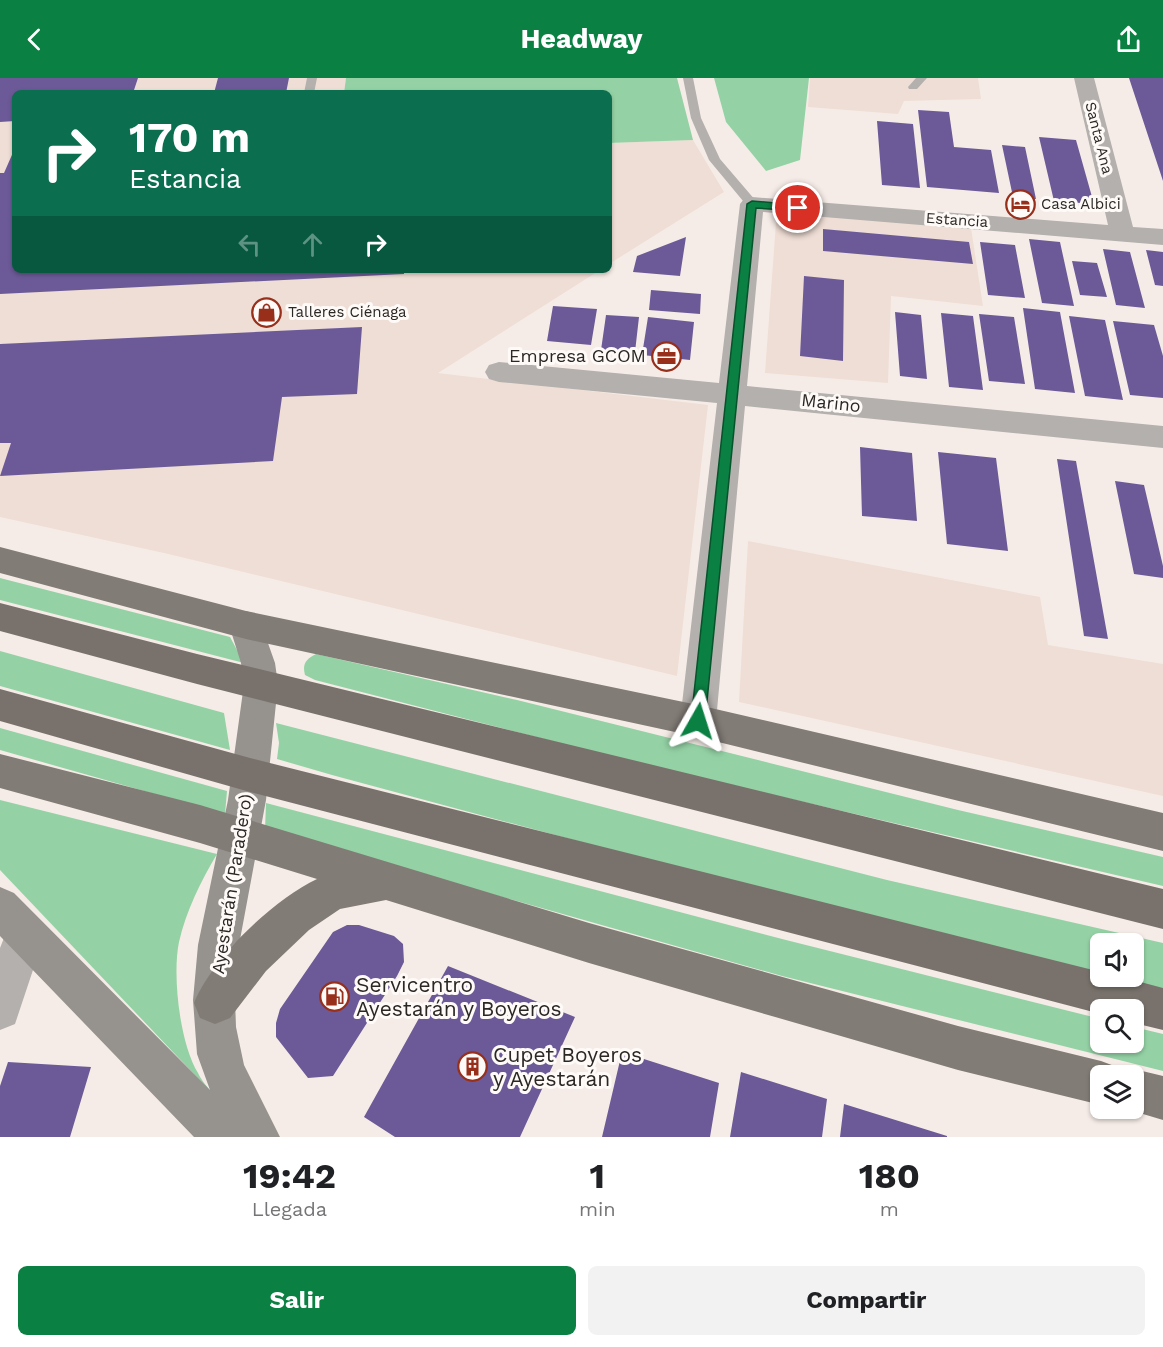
<!DOCTYPE html>
<html lang="es">
<head>
<meta charset="utf-8">
<style>
  :root { --surface:#fff; --page:#f2f2f2; --text:#202124; --muted:#757577; --accent:#0b8043 }
  body { margin:0; font-family:"Work Sans",sans-serif; background:var(--page); color:var(--text); height:100vh; display:flex; flex-direction:column; font-size:22px; white-space:nowrap }
  * { box-sizing:border-box; margin:0 }
  p { font-size:20px; color:var(--muted) }
  .icon { flex:none; width:33px; height:33px; fill:none; stroke:currentColor; stroke-width:2; stroke-linecap:round; stroke-linejoin:round }
  .map { position:relative; height:1059px; overflow:hidden }
  .sheet { display:flex; flex-direction:column; background:var(--surface); flex:1 }
  .sheet>* { flex:none }
  .guide { position:absolute; left:12px; top:12px; width:600px; height:183px; border-radius:9px; box-shadow:0 2px 4px #0004; background:#0b6e4f; color:#fff; overflow:hidden }
  .buttons { position:absolute; left:1090px; top:855px; display:grid; gap:12px }
  .buttons a { display:grid; place-items:center; width:54px; height:54px; border-radius:9px; background:var(--surface); box-shadow:0 2px 4px #0004; font-size:30px }
  .pin { position:absolute; display:grid; place-items:center; width:51px; height:51px; color:#fff; margin:-26px; border:3px solid #fff; border-radius:50%; box-shadow:0 2px 6px #0007 }
  .me { position:absolute; width:66px; margin:-33px; rotate:6deg; stroke-linejoin:round; filter:drop-shadow(0 0 4px #0008) }
  .turn { display:flex; align-items:center; gap:21px; height:126px; padding:0 18px; font-size:27px }
  .turn .icon { width:78px; height:78px; stroke-width:2.5 }
  .turn b { display:block; font-size:42px; line-height:51px }
  .lanes { display:flex; align-items:center; height:57px; padding:0 18px; background:#0003; justify-content:center; gap:30px; direction:ltr }
  .lanes .off { opacity:.35 }
  .eta { display:flex; justify-content:space-evenly; align-items:center; height:102px; text-align:center }
  .eta b { font-size:36px; font-weight:700; line-height:42px }
  .button { display:flex; gap:12px; margin-top:auto; padding:12px 18px }
  .button a { flex:1; height:69px; border-radius:9px; background:var(--accent); color:#fff; font-size:24px; font-weight:700; line-height:69px; text-align:center }
  .button a+a { background:var(--page); color:var(--text) }
  header { display:flex; justify-content:space-between; align-items:center; height:78px; padding:0 18px; background:var(--accent); color:#fff; font-size:27px; font-weight:700 }
  .map>svg:first-child { display:block }
  .built { fill:#efded5 }
  .green { fill:#94d2a5 }
  .building { fill:#6c5a98 }
  .lines { fill:none; stroke-linecap:round; stroke-linejoin:round }
  .service { fill:#b3b0ad; fill-rule:evenodd }
  .minor { fill:#b3b0ad; fill-rule:evenodd }
  .secondary { fill:#96928d; fill-rule:evenodd }
  .primary { fill:#827c76; fill-rule:evenodd }
  .trunk { fill:#79726c; fill-rule:evenodd }
  .route { fill:#0b8043; stroke:#07532c; stroke-width:1.5 }
  .labels { text-anchor:middle; stroke-width:6; stroke-linejoin:round; paint-order:stroke }
  .far-street-label { font-size:15px; fill:#2a2725; stroke:#fefaf8 }
  .far-poi-label { font-size:15px; fill:#2a2725; stroke:#fefaf8; text-anchor:start }
  .poi-label { font-size:18px; fill:#2a2725; stroke:#fefaf8; text-anchor:end }
  .street-label { font-size:18px; fill:#2a2725; stroke:#fefaf8 }
  .near-poi-label { font-size:21px; fill:#2a2725; stroke:#fefaf8; text-anchor:start }
</style>
</head>
<body>
<header><svg class="icon" aria-label="back" viewBox="0 0 24 24"><path d="M15 5l-7 7 7 7"/></svg>Headway<svg class="icon" aria-label="share" viewBox="0 0 24 24"><path d="M12 15V3M7 8l5-5 5 5M5 13v7h14v-7"/></svg></header>
<div class="map">
<svg width="1163" height="1059" viewBox="0 0 1163 1059">
  <rect width="100%" height="100%" fill="#f6ece7"/>
  <!-- built -->
  <path class="built" d="M 0,0 L 346,0 L 344,15 L 15,15 L 15,192 L 600,192 L 438,295 L 708,327 L 677,598 L 164,475 L 0,439 Z
    M 810,0 L 978,0 L 981,21 L 904,23 L 898,36 L 808,29 Z
    M 693,62 L 724,114 L 609,186 L 609,65 Z
    M 777,131 L 971,150 L 983,228 L 891,218 L 888,305 L 765,295 Z
    M 748,463 L 1040,519 L 1048,567 L 1163,586 L 1163,718 L 739,624 Z"/>
  <!-- green -->
  <path class="green" d="M 346,0 L 677,0 L 693,62 L 609,65 L 609,15 L 344,15 Z
    M 714,0 L 809,0 L 800,82 L 766,93 L 726,44 Z
    M 0,500 L 230,559 L 244,585 L 0,522 Z
    M 0,573 L 224,635 L 230,672 L 0,608 Z
    M 316,576 L 517,622 L 958,732 L 1163,779 L 1163,808 L 641,686 L 315,602 L 305,597 C 302,586 306,581 316,576 Z
    M 276,645 L 887,802 L 1163,865 L 1163,913 L 1105,899 L 1134,898 L 1134,866 L 1101,866 L 1101,898 L 882,845 L 332,697 L 277,681 L 279,665 Z
    M 0,650 L 227,713 L 225,736 L 0,672 Z
    M 0,722 L 217,776 C 201,803 186,833 179,864 C 172,898 180,966 198,995 C 201,1002 207,1008 211,1014 L 0,792 Z
    M 266,725 L 786,862 L 1101,941 L 1101,964 L 1134,964 L 1134,949 L 1163,956 L 1163,993 L 782,898 L 265,752 Z"/>
  <!-- building -->
  <path class="building" d="M 0,0 L 138,0 L 133,15 L 15,15 L 15,43 L 0,44 Z
    M 218,0 L 289,0 L 286,15 L 214,15 Z
    M 1129,0 L 1163,0 L 1163,103 Z
    M 918,32 L 949,34 L 954,69 L 991,72 L 999,115 L 927,109 Z
    M 877,43 L 913,46 L 920,110 L 882,107 Z
    M 1039,59 L 1076,62 L 1094,126 L 1054,123 Z
    M 1002,67 L 1025,69 L 1036,121 L 1013,119 Z
    M 15,70 L 15,192 L 404,192 L 404,196 L 0,216 L 0,95 L 4,95 Z
    M 823,151 L 969,164 L 973,186 L 823,173 Z
    M 686,159 L 680,198 L 633,194 L 637,178 Z
    M 1029,161 L 1060,164 L 1074,228 L 1042,225 Z
    M 980,164 L 1015,167 L 1025,220 L 988,217 Z
    M 1103,171 L 1130,174 L 1145,230 L 1116,227 Z
    M 1146,172 L 1163,174 L 1163,208 L 1155,207 Z
    M 1072,183 L 1097,185 L 1107,219 L 1080,217 Z
    M 804,198 L 844,202 L 843,283 L 800,278 Z
    M 651,212 L 701,216 L 700,236 L 649,232 Z
    M 553,228 L 597,231 L 591,267 L 547,263 Z
    M 1023,230 L 1060,234 L 1075,315 L 1035,311 Z
    M 895,234 L 921,237 L 927,301 L 900,298 Z
    M 941,235 L 973,238 L 983,312 L 949,309 Z
    M 979,236 L 1014,239 L 1025,306 L 989,303 Z
    M 606,237 L 639,239 L 635,274 L 601,272 Z
    M 1069,238 L 1105,242 L 1123,322 L 1085,318 Z
    M 648,239 L 694,244 L 690,282 L 642,277 Z
    M 1113,243 L 1154,247 L 1163,278 L 1163,320 L 1130,317 Z
    M 362,249 L 357,316 L 282,319 L 273,383 L 0,398 L 11,365 L 0,365 L 0,266 Z
    M 860,369 L 912,375 L 917,443 L 862,438 Z
    M 938,374 L 996,380 L 1008,473 L 947,466 Z
    M 1057,381 L 1076,383 L 1108,561 L 1084,558 Z
    M 1115,403 L 1144,407 L 1163,488 L 1163,500 L 1134,496 Z
    M 347,847 L 359,847 L 394,858 L 403,866 L 404,884 L 397,898 L 333,998 L 308,1000 L 276,959 L 276,945 L 280,931 L 333,854 Z
    M 448,888 L 575,939 L 520,1059 L 395,1059 L 364,1039 Z
    M 622,974 L 719,1005 L 710,1059 L 602,1059 Z
    M 8,984 L 91,989 L 70,1059 L 0,1059 L 0,1008 Z
    M 741,994 L 827,1021 L 822,1059 L 730,1059 Z
    M 844,1026 L 947,1058 L 947,1059 L 840,1059 Z"/>
  <g class="lines">
    <!-- service -->
    <path class="service" d="M 307,0 L 317,0 L 314,15 L 304,15 Z
      M 683,0 L 693,0 L 701,40 L 720,81 L 756,123 L 756,129 L 748,129 L 709,82 L 691,40 Z
      M 916,0 L 927,0 L 917,11 L 909,11 L 908,9 Z"/>
    <!-- minor -->
    <path class="minor" d="M 1074,0 L 1094,0 L 1133,149 L 1163,151 L 1163,167 L 763,134 L 747,308 L 1163,348 L 1163,370 L 745,328 L 716,643 L 711,655 L 698,659 L 685,655 L 680,643 L 717,325 L 499,304 L 489,301 L 485,294 L 489,287 L 499,284 L 719,305 L 740,126 L 744,121 L 752,119 L 1108,147 Z
      M 25,836 L 39,842 L 45,856 L 15,946 L 0,952 L 0,870 L 11,842 Z"/>
    <!-- secondary -->
    <path class="secondary" d="M 246,533 L 258,537 L 275,585 L 278,606 L 266,722 L 239,867 L 235,922 L 236,949 L 244,987 L 280,1059 L 194,1059 L 0,858 L 0,809 L 14,815 L 210,1012 L 197,976 L 193,922 L 198,867 L 228,722 L 244,606 L 241,585 L 229,547 L 234,537 Z"/>
    <!-- primary -->
    <path class="primary" d="M 0,469 L 246,533 L 698,627 L 1163,735 L 1163,773 L 698,659 L 246,561 L 0,495 Z
      M 0,676 L 200,727 L 589,845 L 958,948 L 1101,983 L 1117,989 L 1120,997 L 1134,991 L 1163,998 L 1163,1042 L 1123,1030 L 1134,1030 L 1134,998 L 1101,998 L 1101,1027 L 958,992 L 589,885 L 386,822 L 340,831 L 309,852 L 266,893 L 230,940 L 215,946 L 200,940 L 194,925 C 213,879 273,822 317,801 L 200,765 L 0,710 Z"/>
    <!-- trunk -->
    <path class="trunk" d="M 0,525 L 197,576 L 1163,811 L 1163,851 L 197,606 L 0,553 Z
      M 0,611 L 250,680 L 1101,894 L 1101,898 L 1118,898 L 1163,910 L 1163,952 L 1134,945 L 1134,932 L 1101,932 L 1101,936 L 250,714 L 0,643 Z"/>
  </g>
  <!-- route -->
  <path class="route" d="M 752,123 L 798,127 L 803,130 L 798,133 L 756,130 L 705,643 L 703,648 L 698,650 L 693,648 L 691,643 L 747,126 Z"/>
  <!-- icons -->
  <defs>
    <symbol id="hotel-ring" viewBox="-11 -11 22 22"><circle r="9.5" fill="#fefaf8" stroke="#982f1b" stroke-width="1.5"/><path d="M-6-4.5h1.5V1H6V5H4.5V3h-9V5H-6ZM-4 0a1.8 1.8 0 1 1 3.6 0ZM.5 0V-2.5h3Q6-2.5 6 0Z" fill="#982f1b"/></symbol>
    <symbol id="shop-ring" viewBox="-11 -11 22 22"><circle r="9.5" fill="#fefaf8" stroke="#982f1b" stroke-width="1.5"/><path d="M-5-2.5h2.3a2.7 3.5 0 0 1 5.4 0H5L5.5 6h-11ZM-1.5-2.5h3a1.5 2.3 0 0 0-3 0Z" fill="#982f1b"/></symbol>
    <symbol id="office-ring" viewBox="-11 -11 22 22"><circle r="9.5" fill="#fefaf8" stroke="#982f1b" stroke-width="1.5"/><path d="M-6-3h4V-5.5h4V-3h4V5H-6ZM-1-4.5V-3h2v-1.5ZM-6 0V1H6V0Z" fill="#982f1b"/></symbol>
    <symbol id="fuel-ring" viewBox="-11 -11 22 22"><circle r="9.5" fill="#fefaf8" stroke="#982f1b" stroke-width="1.5"/><path d="M-5.5-6h7V0h2V4h1.3V-2.5L3-4.5l.8-.8L6-3V5H2.5V1h-1V6h-7ZM-4.2-4.7v3.2H.2V-4.7Z" fill="#982f1b"/></symbol>
    <symbol id="building-ring" viewBox="-11 -11 22 22"><circle r="9.5" fill="#fefaf8" stroke="#982f1b" stroke-width="1.5"/><path d="M-4-6H4V6H1V3H-1V6H-4ZM-2.5-4.3h1.7v1.8h-1.7ZM.8-4.3h1.7v1.8H.8ZM-2.5-1h1.7V.8h-1.7ZM.8-1h1.7V.8H.8Z" fill="#982f1b"/></symbol>
  </defs>
  <g fill-rule="evenodd">
    <use href="#hotel-ring" x="1004" y="110" width="33" height="33"/>
    <use href="#shop-ring" x="250" y="218" width="33" height="33"/>
    <use href="#office-ring" x="650" y="262" width="33" height="33"/>
    <use href="#fuel-ring" x="318" y="902" width="33" height="33"/>
    <use href="#building-ring" x="456" y="972" width="33" height="33"/>
  </g>
  <g class="labels">
    <!-- far-street labels -->
    <g class="far-street-label">
      <text transform="translate(1099 60) rotate(76)" y="5">Santa Ana</text>
      <text transform="translate(957 142) rotate(4)" y="5">Estancia</text>
    </g>
    <!-- far-poi labels -->
    <g class="far-poi-label">
      <text x="1041" y="131">Casa Albici</text>
      <text x="288" y="239">Talleres Ciénaga</text>
    </g>
    <!-- poi labels -->
    <g class="poi-label">
      <text x="646" y="284">Empresa GCOM</text>
    </g>
    <!-- street labels -->
    <g class="street-label">
      <text transform="translate(831 325) rotate(6)" y="6">Marino</text>
      <text transform="translate(232 806) rotate(-81)" y="6">Ayestarán (Paradero)</text>
    </g>
    <!-- near-poi labels -->
    <g class="near-poi-label">
      <text x="356" y="914">Servicentro<tspan x="356" dy="24">Ayestarán y Boyeros</tspan></text>
      <text x="493" y="984">Cupet Boyeros<tspan x="493" dy="24">y Ayestarán</tspan></text>
    </g>
  </g>
</svg>
<div class="buttons">
<a><svg class="icon" aria-label="sound" viewBox="0 0 24 24"><path d="M4 9h4l5-4v14l-5-4H4zM17 9q2 3 0 6"/></svg></a>
<a><svg class="icon" aria-label="search" viewBox="0 0 24 24"><circle cx="10" cy="10" r="6"/><path d="M15 15l6 6"/></svg></a>
<a><svg class="icon" aria-label="layers" viewBox="0 0 24 24"><path d="M12 4l9 5-9 5-9-5zM3 14l9 5 9-5"/></svg></a>
</div>
<div class="pin" style="left:798px;top:130px;background:#d93025"><svg class="icon" aria-label="arrive" viewBox="0 0 24 24"><path d="M6 21V4h12l-3 4 3 4H6"/></svg></div>
<svg class="me" style="left:698px;top:643px" viewBox="-20 -20 40 40"><path d="M0-17L14 15 0 8-14 15z" fill="#0b8043" stroke="#fff" stroke-width="4"/></svg>
<div class="guide">
<div class="turn"><svg class="icon" aria-label="right" viewBox="0 0 24 24"><path d="M7 20v-9h11M14 6l5 5-5 5"/></svg><div><b>170 m</b>Estancia</div></div>
<div class="lanes"><svg class="icon off" aria-label="left" viewBox="0 0 24 24"><path d="M17 20v-9H6M10 6l-5 5 5 5"/></svg><svg class="icon off" aria-label="ahead" viewBox="0 0 24 24"><path d="M12 20V5M6 11l6-6 6 6"/></svg><svg class="icon" aria-label="right" viewBox="0 0 24 24"><path d="M7 20v-9h11M14 6l5 5-5 5"/></svg></div>
</div>
</div>
<section class="sheet">
<div class="eta">
<div><b>19:42</b><p>Llegada</p></div>
<div><b>1</b><p>min</p></div>
<div><b>180</b><p>m</p></div>
</div>
<div class="button"><a>Salir</a><a>Compartir</a></div>
</section>
</body>
</html>
